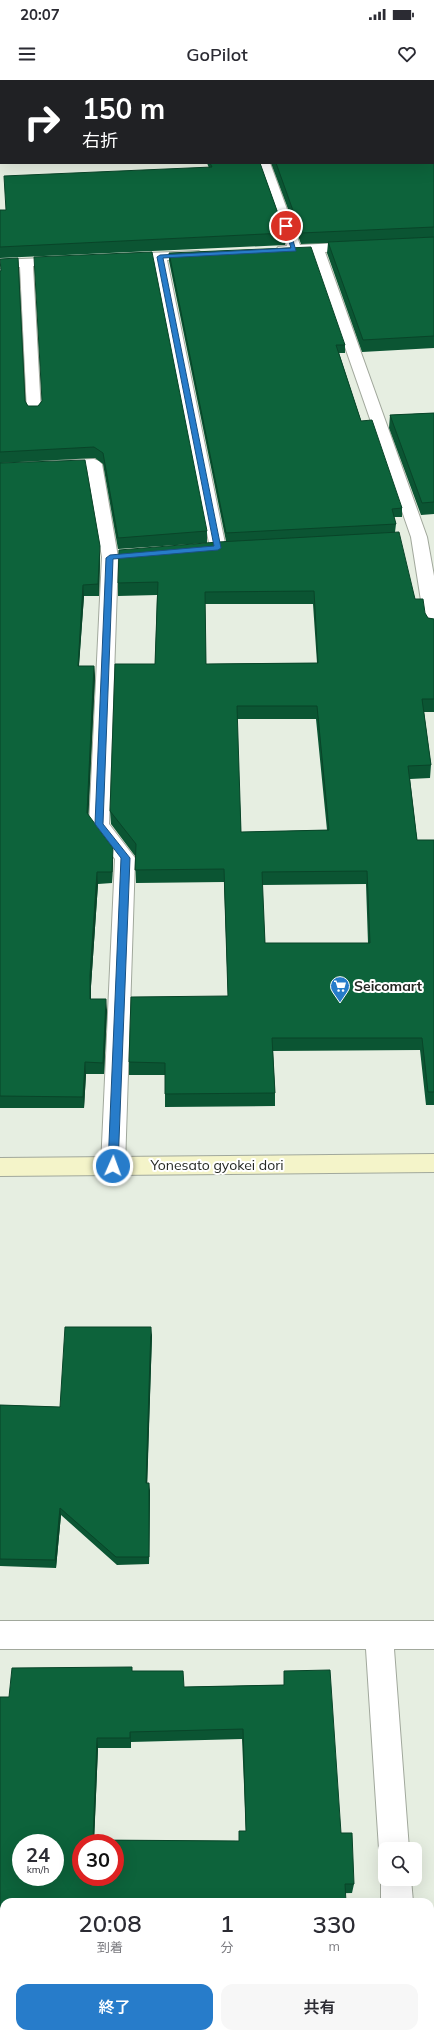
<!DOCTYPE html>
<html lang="ja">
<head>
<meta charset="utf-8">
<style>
  :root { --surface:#fff; --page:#f7f7f7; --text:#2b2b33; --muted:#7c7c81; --accent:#277cca }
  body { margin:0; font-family:Mulish,"Noto Sans JP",sans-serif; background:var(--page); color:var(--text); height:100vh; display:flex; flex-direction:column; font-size:15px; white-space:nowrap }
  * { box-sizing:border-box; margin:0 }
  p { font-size:13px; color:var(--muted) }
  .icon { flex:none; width:22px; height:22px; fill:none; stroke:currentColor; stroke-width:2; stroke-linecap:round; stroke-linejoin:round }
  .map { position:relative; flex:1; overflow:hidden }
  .drawer { position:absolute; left:0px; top:1818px; width:434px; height:140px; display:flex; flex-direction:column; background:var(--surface); border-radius:12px 12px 0 0; box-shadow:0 4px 16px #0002 }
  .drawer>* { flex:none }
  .hud { position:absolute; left:0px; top:0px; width:434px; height:84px; box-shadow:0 4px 16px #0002; background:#202124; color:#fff; overflow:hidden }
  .buttons { position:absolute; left:378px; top:1762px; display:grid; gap:8px }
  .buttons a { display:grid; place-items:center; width:44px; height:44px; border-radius:8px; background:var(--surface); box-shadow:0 4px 16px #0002; font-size:20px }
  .speed { position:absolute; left:12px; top:1754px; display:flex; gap:8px; font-size:20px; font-weight:700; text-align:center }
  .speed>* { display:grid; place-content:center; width:52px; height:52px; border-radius:50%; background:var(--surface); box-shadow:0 4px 16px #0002; line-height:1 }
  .speed small { font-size:10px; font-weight:400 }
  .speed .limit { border:6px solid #d22; background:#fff; color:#111 }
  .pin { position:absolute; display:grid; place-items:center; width:34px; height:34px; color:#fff; margin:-17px; border:2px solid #fff; border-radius:50%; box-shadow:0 1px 4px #0007 }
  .me { position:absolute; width:44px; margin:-22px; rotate:2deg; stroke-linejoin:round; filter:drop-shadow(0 0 3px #0008) }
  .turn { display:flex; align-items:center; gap:14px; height:84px; padding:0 16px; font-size:18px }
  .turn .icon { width:52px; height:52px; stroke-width:2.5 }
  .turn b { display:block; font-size:28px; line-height:34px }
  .eta { display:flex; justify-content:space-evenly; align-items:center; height:68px; text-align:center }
  .eta b { font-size:24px; font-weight:600; line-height:28px }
  .primary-button { display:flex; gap:8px; margin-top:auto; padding:8px 16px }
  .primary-button a { flex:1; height:46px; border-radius:12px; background:var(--accent); color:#fff; font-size:16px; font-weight:600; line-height:46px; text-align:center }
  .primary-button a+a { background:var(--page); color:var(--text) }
  .status { display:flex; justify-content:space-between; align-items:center; height:28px; padding:0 20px; background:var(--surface); direction:ltr }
  .status svg { height:11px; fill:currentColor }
  header { display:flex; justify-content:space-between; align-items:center; height:52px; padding:0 16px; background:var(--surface); font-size:18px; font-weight:600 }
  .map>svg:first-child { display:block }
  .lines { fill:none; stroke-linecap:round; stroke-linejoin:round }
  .street-casing { stroke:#a1a89c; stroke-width:2 }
  .secondary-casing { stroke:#a1a89c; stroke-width:2 }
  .street { fill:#fff; fill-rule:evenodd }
  .secondary { fill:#f4f4c9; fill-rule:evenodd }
  .wall { fill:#0b5533; fill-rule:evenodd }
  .shaded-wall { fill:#094529 }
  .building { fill:#0d633b; stroke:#094529; fill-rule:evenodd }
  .route { fill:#277cca; stroke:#195183 }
  .labels { text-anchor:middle; stroke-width:4; stroke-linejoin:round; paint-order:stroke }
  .poi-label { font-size:14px; font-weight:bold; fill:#252823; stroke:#fff; text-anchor:start }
  .street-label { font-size:14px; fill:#252823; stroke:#fff }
</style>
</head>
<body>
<div class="status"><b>20:07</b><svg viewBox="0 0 49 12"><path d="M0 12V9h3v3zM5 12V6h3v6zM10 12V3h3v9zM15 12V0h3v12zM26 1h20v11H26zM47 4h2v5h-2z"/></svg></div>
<header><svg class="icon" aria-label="menu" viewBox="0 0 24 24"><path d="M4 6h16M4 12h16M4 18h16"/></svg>GoPilot<svg class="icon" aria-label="heart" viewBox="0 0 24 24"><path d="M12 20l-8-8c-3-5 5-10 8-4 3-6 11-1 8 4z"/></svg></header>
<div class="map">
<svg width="434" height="1958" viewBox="0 0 434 1958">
  <rect width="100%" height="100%" fill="#e6eee1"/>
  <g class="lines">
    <defs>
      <path id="street" d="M 258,83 L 270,83 L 300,165 L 356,162 L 363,166 L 356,170 L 325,172 L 427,457 L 434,496 L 434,551 L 428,550 L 425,546 L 411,457 L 312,172 L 283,174 L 276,170 L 278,167 L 287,166 Z
        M 199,171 L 206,175 L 204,178 L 167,180 L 226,468 L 224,471 L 218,473 L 212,471 L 210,468 L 154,181 L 123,182 L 116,178 L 123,174 Z
        M 65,177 L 70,178 L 72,181 L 70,184 L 33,186 L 41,332 L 39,335 L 29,335 L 27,332 L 20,187 L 0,188 L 0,180 Z
        M 94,379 L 99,381 L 102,384 L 118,477 L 109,744 L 135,778 L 125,1086 L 121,1092 L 113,1095 L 105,1092 L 101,1086 L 115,779 L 89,745 L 102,477 L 87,389 L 0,393 L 0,383 Z
        M 0,1541 L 434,1541 L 434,1569 L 394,1569 L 409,1769 L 385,1769 L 385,1781 L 379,1769 L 366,1569 L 0,1569 Z
        M 385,1788 L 385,1799 L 411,1799 L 413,1822 L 381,1822 L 381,1799 Z
        M 390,1954 L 422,1954 L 422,1958 L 390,1958 Z"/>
      <path id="secondary" d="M 434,1074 L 434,1092 L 0,1096 L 0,1078 Z"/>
    </defs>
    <!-- street casing -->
    <use href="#street" class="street-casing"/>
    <!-- secondary casing -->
    <use href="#secondary" class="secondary-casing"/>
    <!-- street -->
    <use href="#street" class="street"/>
    <!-- secondary -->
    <use href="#secondary" class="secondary"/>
  </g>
  <!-- wall -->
  <path class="wall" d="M 112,0 L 434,0 L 434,75 L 433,75 L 433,1 L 113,1 Z
    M 434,76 L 434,268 L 362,272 L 327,173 L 328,163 L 301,164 L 271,83 L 433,83 Z
    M 207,83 L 260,83 L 285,153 L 285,165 L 0,178 L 0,130 L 6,130 L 209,88 Z
    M 169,173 L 345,265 L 345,273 L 339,273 L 361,341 L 402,428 L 402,437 L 394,437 L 396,444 L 395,452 L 415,519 L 428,538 L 434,539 L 434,632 L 424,632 L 431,685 L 430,698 L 410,699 L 417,760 L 434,760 L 434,1025 L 426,1025 L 420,970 L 273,971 L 275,1013 L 275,1026 L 165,1027 L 165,995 L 129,995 L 129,982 L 228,916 L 224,802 L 136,803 L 135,776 L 111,744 L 110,731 L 155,584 L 157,515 L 118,516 L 118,503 L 226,461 L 169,181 ZM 205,524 L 313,524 L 317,583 L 206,584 ZM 237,639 L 316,639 L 327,750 L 241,752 ZM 366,804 L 368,863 L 265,863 L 262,805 Z
    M 18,178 L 25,322 L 28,326 L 38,326 L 42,321 L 207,451 L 207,463 L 118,469 L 103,384 L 95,378 L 0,383 L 0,191 Z
    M 434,333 L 434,434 L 421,435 L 389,348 L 390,335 Z
    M 0,383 L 100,477 L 99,516 L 84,516 L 79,586 L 94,586 L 95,597 L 88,735 L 113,779 L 112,803 L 98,804 L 91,906 L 91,919 L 107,930 L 104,994 L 86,994 L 84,1028 L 0,1028 Z
    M 152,1255 L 147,1403 L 150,1411 L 149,1484 L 117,1485 L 61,1435 L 56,1488 L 0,1486 L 0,1325 L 60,1327 Z
    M 132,1591 L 184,1607 L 284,1605 L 284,1591 L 341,1753 L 354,1804 L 352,1813 L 4,1822 L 4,1864 L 0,1864 L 0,1617 L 9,1617 ZM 242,1659 L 246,1751 L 239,1761 L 94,1760 L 98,1668 L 131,1668 L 131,1662 Z"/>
  <!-- shaded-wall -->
  <path class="shaded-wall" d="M 18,178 L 19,189 L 26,332 L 25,321 Z
    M 100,466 L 100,477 L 99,516 L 98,504 Z
    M 83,505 L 84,516 L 78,597 L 78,586 Z
    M 94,586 L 95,597 L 88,745 L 87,733 Z
    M 113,768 L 113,779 L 112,803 L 112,792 Z
    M 97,792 L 98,804 L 91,906 L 91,930 L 90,919 L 90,895 Z
    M 106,919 L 107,930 L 104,994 L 103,983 Z
    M 85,982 L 86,994 L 84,1028 L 83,1017 Z
    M 151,1247 L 152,1255 L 147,1411 L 146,1403 Z
    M 149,1403 L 150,1411 L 149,1484 Z
    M 60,1428 L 61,1435 L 56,1488 L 55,1480 Z
    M 130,1652 L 131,1662 L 131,1668 L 130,1658 Z
    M 97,1658 L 98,1668 L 94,1763 L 93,1760 Z"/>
  <!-- building -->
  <path class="building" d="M 115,0 L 434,0 L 434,64 L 433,63 L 433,1 L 116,1 Z
    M 433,75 L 434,76 L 434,147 L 301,153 L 276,83 L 433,83 Z
    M 210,83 L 260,83 L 285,153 L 0,167 L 0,130 L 6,130 L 4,96 L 212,87 Z
    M 434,157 L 434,256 L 363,260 L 328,162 Z
    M 311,167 L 345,265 L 336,265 L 361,341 L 372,340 L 402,428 L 392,429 L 396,444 L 226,453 L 169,173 Z
    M 152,172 L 207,451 L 118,458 L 103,373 L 94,367 L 0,372 L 0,191 L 1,191 L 0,179 L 18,178 L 25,321 L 28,326 L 38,326 L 42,321 L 34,177 Z
    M 434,333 L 434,422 L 422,423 L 390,335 Z
    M 85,380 L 100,466 L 98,504 L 83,505 L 78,586 L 94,586 L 87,733 L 113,768 L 112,792 L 97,792 L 90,895 L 90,919 L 106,919 L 103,983 L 85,982 L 83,1017 L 0,1016 L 0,383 Z
    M 399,452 L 415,519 L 423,519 L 425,533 L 428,538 L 434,539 L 434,619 L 422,619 L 431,685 L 408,686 L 417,760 L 434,760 L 434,1012 L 428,1012 L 422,958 L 272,958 L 275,1013 L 165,1014 L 165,983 L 129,982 L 131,917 L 228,916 L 224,789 L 135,790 L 136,764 L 110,731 L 115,584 L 155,584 L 158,502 L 118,503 L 119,470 L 218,462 ZM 314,511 L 318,583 L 206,584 L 205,512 ZM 237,626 L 317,626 L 329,750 L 241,752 ZM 367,791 L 370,863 L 265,863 L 262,792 Z
    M 65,1247 L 151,1247 L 146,1403 L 149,1403 L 149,1477 L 116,1477 L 60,1428 L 55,1480 L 0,1479 L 0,1325 L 60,1327 Z
    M 132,1587 L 132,1591 L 183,1591 L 184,1607 L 284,1605 L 284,1591 L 330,1590 L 341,1753 L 352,1753 L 354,1804 L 345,1804 L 346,1822 L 4,1822 L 4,1855 L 0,1855 L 0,1617 L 9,1617 L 12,1588 ZM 243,1649 L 246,1751 L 239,1751 L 239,1761 L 93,1760 L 97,1658 L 130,1658 L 130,1652 ZM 21,1763 L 55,1763 L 55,1797 L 21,1797 ZM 81,1763 L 115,1763 L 115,1797 L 81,1797 Z
    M 273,1954 L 361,1954 L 361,1958 L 273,1958 Z"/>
  <!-- route -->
  <path class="route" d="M 286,145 L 289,146 L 296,171 L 163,178 L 221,468 L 218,470 L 113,479 L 103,744 L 130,778 L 118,1086 L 113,1090 L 108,1086 L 121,778 L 95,744 L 106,478 L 110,475 L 214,466 L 157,177 L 160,175 L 291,168 L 284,146 Z"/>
  <!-- icons -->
  <defs>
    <symbol id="supermarket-pin" viewBox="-11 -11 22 30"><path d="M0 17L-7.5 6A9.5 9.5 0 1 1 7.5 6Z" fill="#277cca" stroke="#fff"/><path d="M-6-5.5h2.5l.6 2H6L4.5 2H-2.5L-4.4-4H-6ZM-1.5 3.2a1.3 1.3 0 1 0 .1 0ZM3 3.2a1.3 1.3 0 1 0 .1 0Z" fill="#fff"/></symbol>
  </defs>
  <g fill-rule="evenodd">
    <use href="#supermarket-pin" x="329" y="895" width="22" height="30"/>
  </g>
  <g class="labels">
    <!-- poi labels -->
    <g class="poi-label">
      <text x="354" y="911">Seicomart</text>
    </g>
    <!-- street labels -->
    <g class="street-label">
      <text x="217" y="1090">Yonesato gyokei dori</text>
    </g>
  </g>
</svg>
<div class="buttons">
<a><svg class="icon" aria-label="search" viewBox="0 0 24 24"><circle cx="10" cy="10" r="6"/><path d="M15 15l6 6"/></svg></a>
</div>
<div class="speed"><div>24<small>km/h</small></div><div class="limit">30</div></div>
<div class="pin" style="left:286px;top:146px;background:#d93025"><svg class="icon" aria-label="arrive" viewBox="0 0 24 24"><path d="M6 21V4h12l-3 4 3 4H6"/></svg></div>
<svg class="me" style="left:113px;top:1086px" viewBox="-20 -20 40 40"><circle r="17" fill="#277cca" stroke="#fff" stroke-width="3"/><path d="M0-11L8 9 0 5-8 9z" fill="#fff"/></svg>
<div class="hud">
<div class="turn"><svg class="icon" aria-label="right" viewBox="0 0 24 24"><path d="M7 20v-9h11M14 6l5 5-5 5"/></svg><div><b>150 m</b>右折</div></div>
</div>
<section class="drawer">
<div class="eta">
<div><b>20:08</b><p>到着</p></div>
<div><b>1</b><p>分</p></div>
<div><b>330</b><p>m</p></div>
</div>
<div class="primary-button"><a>終了</a><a>共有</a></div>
</section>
</div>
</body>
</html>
